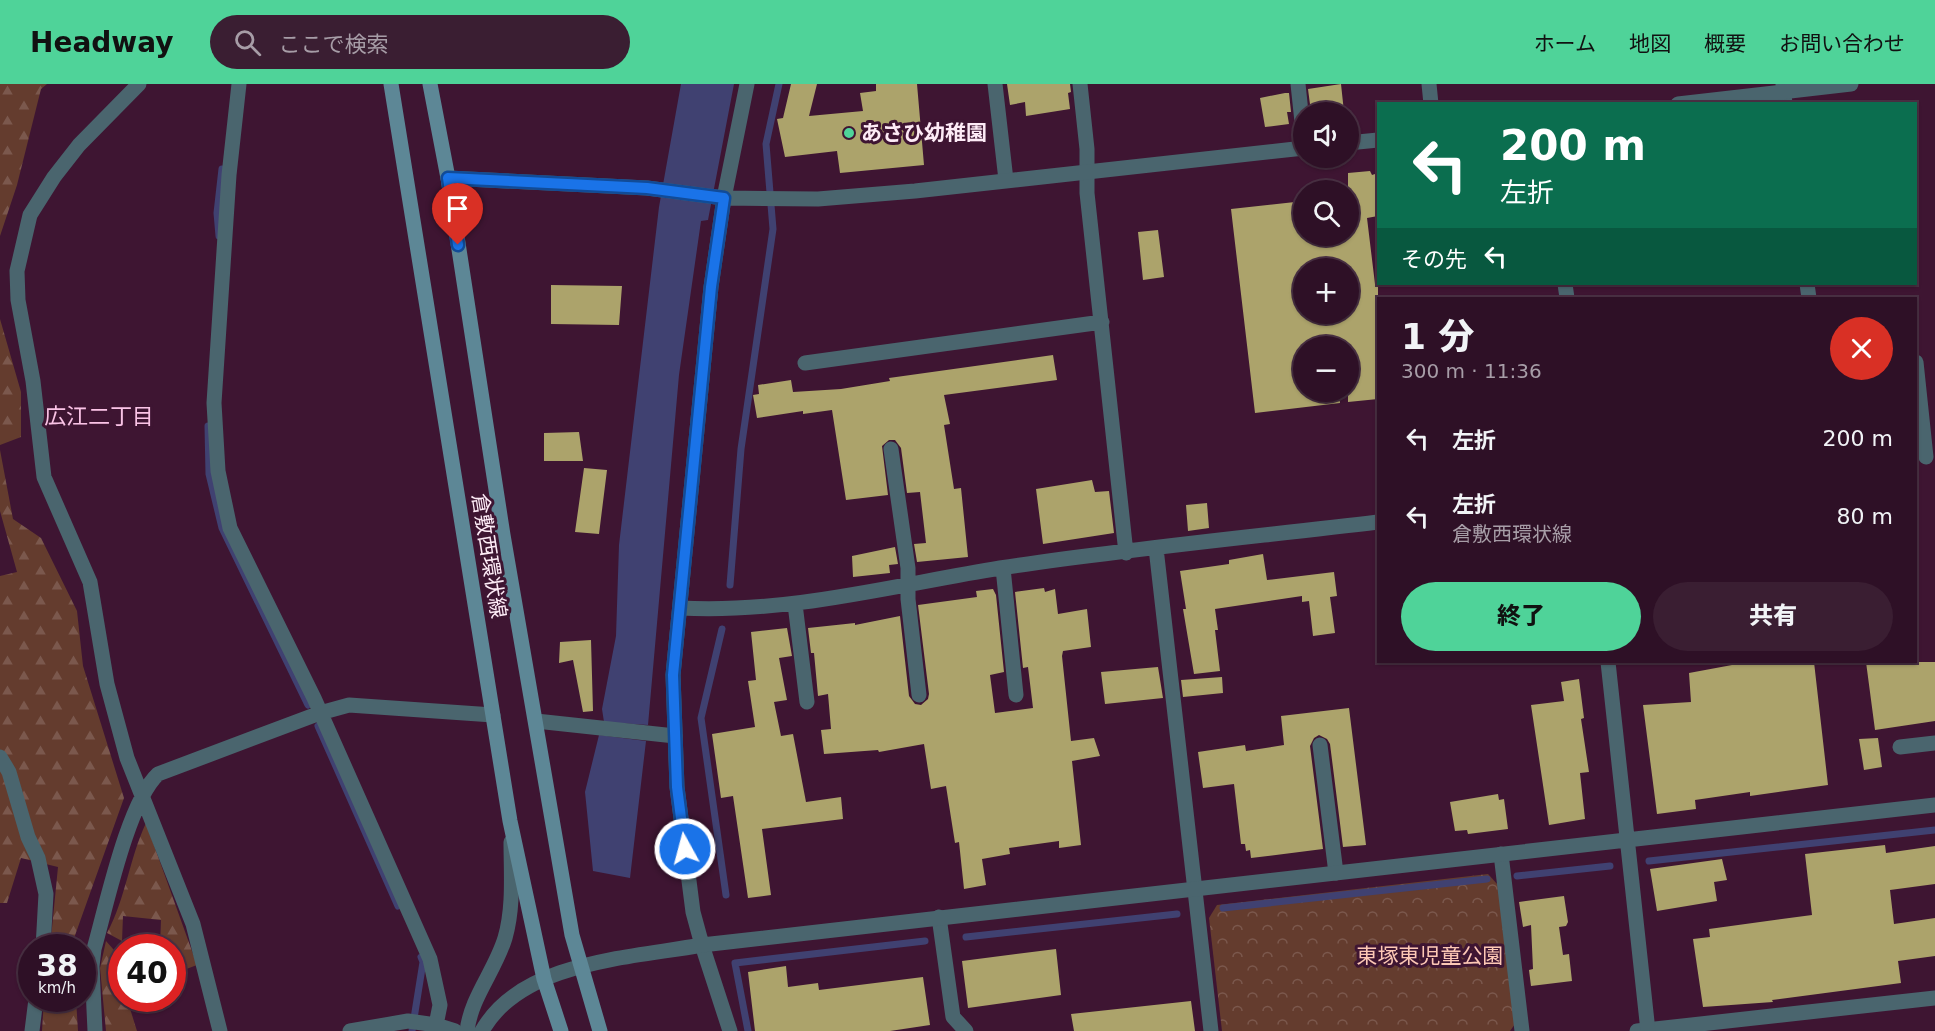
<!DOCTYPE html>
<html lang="ja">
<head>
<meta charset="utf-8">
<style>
  :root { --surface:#2e1026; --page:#3a1e32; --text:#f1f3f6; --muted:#a79da7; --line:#493043; --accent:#4fd399 }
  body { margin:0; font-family:"DejaVu Sans","Noto Sans JP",sans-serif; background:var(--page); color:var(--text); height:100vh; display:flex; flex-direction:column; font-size:22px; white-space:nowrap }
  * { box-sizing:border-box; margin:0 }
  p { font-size:20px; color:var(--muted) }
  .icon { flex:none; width:33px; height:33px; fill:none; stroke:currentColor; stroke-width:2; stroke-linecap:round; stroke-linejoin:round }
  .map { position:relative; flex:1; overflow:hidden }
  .side { position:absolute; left:1377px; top:213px; width:540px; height:366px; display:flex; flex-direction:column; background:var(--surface); border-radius:0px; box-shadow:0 2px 4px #0004,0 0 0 2px var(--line) }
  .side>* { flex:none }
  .banner { position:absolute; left:1377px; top:18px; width:540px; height:183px; border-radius:0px; box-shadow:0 2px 4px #0004,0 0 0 2px var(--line); background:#0b6e4f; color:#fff; overflow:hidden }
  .buttons { position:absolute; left:1293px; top:18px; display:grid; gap:12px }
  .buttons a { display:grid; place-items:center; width:66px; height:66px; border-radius:50%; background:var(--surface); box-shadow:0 2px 4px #0004,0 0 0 2px var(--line); font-size:30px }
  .speed { position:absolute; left:18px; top:850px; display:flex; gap:12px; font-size:30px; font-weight:700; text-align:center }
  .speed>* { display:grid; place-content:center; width:78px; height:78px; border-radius:50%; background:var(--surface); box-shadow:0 2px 4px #0004,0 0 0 2px var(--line); line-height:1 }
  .speed small { font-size:15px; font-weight:400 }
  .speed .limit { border:9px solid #d22; background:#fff; color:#111 }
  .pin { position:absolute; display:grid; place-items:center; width:51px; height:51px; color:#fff; margin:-62px -26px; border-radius:50% 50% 50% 0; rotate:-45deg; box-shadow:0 0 6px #0007 }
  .pin .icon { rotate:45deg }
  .me { position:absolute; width:66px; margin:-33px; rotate:353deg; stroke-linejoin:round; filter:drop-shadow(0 0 4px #0008) }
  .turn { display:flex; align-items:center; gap:21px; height:126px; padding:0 24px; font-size:27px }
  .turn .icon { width:78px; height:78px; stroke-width:2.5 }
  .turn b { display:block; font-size:42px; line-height:51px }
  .then { display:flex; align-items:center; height:57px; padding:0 24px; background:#0003; gap:12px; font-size:22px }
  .round { display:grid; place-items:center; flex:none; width:63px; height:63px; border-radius:32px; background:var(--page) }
  .summary { display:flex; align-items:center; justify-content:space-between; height:102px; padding:0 24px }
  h1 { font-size:36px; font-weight:800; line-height:45px }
  .action { display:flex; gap:12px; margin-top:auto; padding:12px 24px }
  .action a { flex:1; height:69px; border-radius:36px; background:var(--accent); color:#111; font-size:24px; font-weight:800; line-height:69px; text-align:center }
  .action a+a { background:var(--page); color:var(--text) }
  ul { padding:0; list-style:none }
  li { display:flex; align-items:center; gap:18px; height:78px; padding:0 24px }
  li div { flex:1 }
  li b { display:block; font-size:22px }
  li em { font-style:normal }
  header { display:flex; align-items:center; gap:36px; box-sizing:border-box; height:84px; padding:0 30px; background:var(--accent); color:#111 }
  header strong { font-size:28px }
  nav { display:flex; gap:33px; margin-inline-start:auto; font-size:21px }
  .search { width:420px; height:54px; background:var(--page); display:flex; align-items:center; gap:15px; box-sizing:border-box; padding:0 21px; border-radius:33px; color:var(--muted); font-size:22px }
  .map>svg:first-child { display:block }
  .forest { fill:url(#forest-firs) }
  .park { fill:url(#park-crowns) }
  .water { fill:#404171 }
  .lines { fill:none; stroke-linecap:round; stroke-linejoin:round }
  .stream { stroke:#404171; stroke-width:7 }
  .building { fill:#aca36b; fill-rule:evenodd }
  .minor { stroke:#4a656e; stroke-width:15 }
  .tertiary { stroke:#4a656e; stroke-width:15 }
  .secondary { stroke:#5d8796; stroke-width:15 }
  .route-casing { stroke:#114b97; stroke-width:15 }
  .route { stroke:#1a73e8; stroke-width:10 }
  .poi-dot { fill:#4fd399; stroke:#3e1532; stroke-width:2 }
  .labels { text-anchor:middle; stroke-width:6; stroke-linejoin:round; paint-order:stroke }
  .poi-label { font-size:21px; font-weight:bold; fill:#fdebf6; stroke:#3e1532; text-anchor:start }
  .street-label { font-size:21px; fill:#fdebf6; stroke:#3e1532 }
  .park-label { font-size:21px; fill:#fdc8b5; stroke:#3e1532 }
  .neighbourhood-label { font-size:22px; fill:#fac3e6; stroke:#3e1532 }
</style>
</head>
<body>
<header>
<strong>Headway</strong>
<div class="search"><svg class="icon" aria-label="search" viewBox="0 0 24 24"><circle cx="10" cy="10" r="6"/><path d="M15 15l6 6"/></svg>ここで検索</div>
<nav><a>ホーム</a><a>地図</a><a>概要</a><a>お問い合わせ</a></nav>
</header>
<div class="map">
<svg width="1935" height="947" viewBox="0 0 1935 947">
  <defs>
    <pattern id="forest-firs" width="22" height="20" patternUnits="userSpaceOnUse" patternTransform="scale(1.5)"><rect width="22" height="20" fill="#643c2e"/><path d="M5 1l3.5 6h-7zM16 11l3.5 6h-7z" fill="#7b584d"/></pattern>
    <pattern id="park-crowns" width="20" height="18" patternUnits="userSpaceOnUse" patternTransform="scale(1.5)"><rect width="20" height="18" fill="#643c2e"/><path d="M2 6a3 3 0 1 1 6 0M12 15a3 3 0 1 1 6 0" fill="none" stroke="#7b584d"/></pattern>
  </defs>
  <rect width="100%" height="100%" fill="#3e1532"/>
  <!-- forest -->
  <path class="forest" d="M 0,0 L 47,0 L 41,5 L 17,101 L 0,152 Z
    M 0,235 L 21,308 L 21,353 L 0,361 Z
    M 0,366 L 13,435 L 41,454 L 77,527 L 83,582 L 124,714 L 73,857 L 74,864 L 50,864 L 58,783 L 21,774 L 7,819 L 0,819 L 0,492 L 17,488 L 0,427 Z
    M 146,739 L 197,881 L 173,890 L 172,864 L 160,864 L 161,836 L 123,832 L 122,857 L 107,849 C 126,814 129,775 146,739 Z
    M 106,857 L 121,874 L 122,915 L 127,915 L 137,947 L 106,947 L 100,884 Z
    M 44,915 L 76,915 L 78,947 L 42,947 Z"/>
  <!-- park -->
  <path class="park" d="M 1488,790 L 1498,801 L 1515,940 L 1510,947 L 1222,947 L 1209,834 L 1217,821 Z"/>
  <!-- water -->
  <path class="water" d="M 681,0 L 734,0 L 708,136 L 701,137 L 679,291 L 648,641 L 604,638 L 602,625 L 616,552 L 619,461 L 659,123 Z
    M 599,651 L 646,657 L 630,794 L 593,787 L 585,708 Z"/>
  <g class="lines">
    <!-- stream -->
    <path class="stream" d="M 219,152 L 217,129 L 222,85
      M 208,342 L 209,390 L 222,444 L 308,621
      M 730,501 L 741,365 L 773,145 L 766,60 L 779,0
      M 722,545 L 701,634 L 726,811
      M 318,642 L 398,822
      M 1649,777 L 1935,746
      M 1517,792 L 1610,782
      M 1223,824 L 1487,795
      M 966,853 L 1177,830
      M 412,947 L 423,878 L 421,873
      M 748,947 L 735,879 L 925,857"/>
  </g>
  <!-- building -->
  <path class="building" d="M 791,0 L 817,0 L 809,32 L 863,27 L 860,9 L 876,7 L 876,0 L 917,0 L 924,81 L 840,89 L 837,67 L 785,73 L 777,35 L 783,34 Z
    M 1007,0 L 1070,0 L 1071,8 L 1068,9 L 1070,25 L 1026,32 L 1025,18 L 1010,21 Z
    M 1341,0 L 1344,28 L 1311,28 L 1308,5 Z
    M 1285,9 L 1289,9 L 1291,28 L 1287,28 L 1289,40 L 1265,43 L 1260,14 Z
    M 1370,87 L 1372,91 L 1378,89 L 1378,132 L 1367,134 L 1375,200 L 1378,200 L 1378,315 L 1348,318 L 1348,262 L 1304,262 L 1304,308 L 1339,308 L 1340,319 L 1255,329 L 1231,125 L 1304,117 L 1304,152 L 1348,152 L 1348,89 ZM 1304,184 L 1348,184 L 1348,230 L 1304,230 Z
    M 1158,146 L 1164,193 L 1143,196 L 1138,148 Z
    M 551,201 L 622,202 L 619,241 L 551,240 Z
    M 1053,271 L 1057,296 L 944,311 L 950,340 L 944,341 L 954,405 L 961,404 L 968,473 L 917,478 L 914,460 L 926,459 L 920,408 L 907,409 L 901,364 L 895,356 L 889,356 L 882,362 L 888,411 L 846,416 L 832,326 L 803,330 L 803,327 L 757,334 L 753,311 L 759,310 L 758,301 L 791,296 L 793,308 L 841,305 L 890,297 L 889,294 Z
    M 579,348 L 583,377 L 544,377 L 544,349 Z
    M 584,384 L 607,386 L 599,450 L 575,448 Z
    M 1092,396 L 1095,408 L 1109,407 L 1114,449 L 1043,460 L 1036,405 Z
    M 1207,419 L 1209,444 L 1188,447 L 1186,421 Z
    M 895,463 L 898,480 L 889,481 L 890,489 L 853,493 L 852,472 Z
    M 1263,470 L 1267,496 L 1334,488 L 1337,512 L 1330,513 L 1335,549 L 1313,552 L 1309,517 L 1302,518 L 1302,512 L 1215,525 L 1218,546 L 1215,546 L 1220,587 L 1194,590 L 1183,525 L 1186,525 L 1180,487 L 1229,480 L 1229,476 Z
    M 1044,504 L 1045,508 L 1055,505 L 1058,530 L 1087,525 L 1091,563 L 1063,567 L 1062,572 L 1071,657 L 1094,654 L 1100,672 L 1072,677 L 1081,761 L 1059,764 L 1059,757 L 1009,764 L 1010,770 L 982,775 L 986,801 L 964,805 L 959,758 L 955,759 L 946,702 L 931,705 L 924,660 L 879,668 L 878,666 L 824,670 L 821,646 L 831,645 L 828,610 L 818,612 L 814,569 L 811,569 L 808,544 L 855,539 L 855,541 L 900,532 L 909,612 L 915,620 L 921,621 L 928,615 L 929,610 L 918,521 L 977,513 L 976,507 L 993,505 L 996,511 L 1004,588 L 990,591 L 995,629 L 1033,624 L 1028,583 L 1023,584 L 1015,508 Z
    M 787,544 L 792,572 L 779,574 L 787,616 L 774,618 L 781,652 L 793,650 L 806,718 L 841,713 L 843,735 L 762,745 L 771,811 L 748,814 L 733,712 L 721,714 L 712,650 L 755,643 L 748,597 L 756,596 L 751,548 Z
    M 591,556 L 593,627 L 583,628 L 573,576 L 559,579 L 560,558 Z
    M 1732,578 L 1814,578 L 1828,701 L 1750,712 L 1750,708 L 1695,716 L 1696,725 L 1657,730 L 1643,621 L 1691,618 L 1689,589 L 1732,581 Z
    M 1866,578 L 1935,578 L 1935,637 L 1875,646 Z
    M 1158,583 L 1163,614 L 1105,620 L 1101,588 Z
    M 1222,593 L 1223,609 L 1183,613 L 1181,596 Z
    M 1579,595 L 1584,634 L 1581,635 L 1589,688 L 1580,689 L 1585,735 L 1549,741 L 1531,621 L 1564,617 L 1561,598 Z
    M 1349,624 L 1366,761 L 1343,763 L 1330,660 L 1327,655 L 1319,651 L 1314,654 L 1310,662 L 1323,765 L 1251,774 L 1250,766 L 1246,767 L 1245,760 L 1241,760 L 1234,700 L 1203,704 L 1198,668 L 1245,661 L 1246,667 L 1284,661 L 1281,632 Z
    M 1878,654 L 1882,683 L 1864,686 L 1859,655 Z
    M 1498,710 L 1499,716 L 1504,715 L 1508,745 L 1468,750 L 1467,746 L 1455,747 L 1450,718 Z
    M 1885,761 L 1886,769 L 1935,762 L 1935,800 L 1890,806 L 1894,840 L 1935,834 L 1935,872 L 1898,877 L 1901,899 L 1772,916 L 1773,918 L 1703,923 L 1693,855 L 1710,853 L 1709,845 L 1812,831 L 1805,770 Z
    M 1722,775 L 1727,796 L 1714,798 L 1717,817 L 1657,827 L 1650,785 Z
    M 1564,812 L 1568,838 L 1566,842 L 1559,843 L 1563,871 L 1569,870 L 1572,897 L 1531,902 L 1529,886 L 1533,885 L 1531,841 L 1523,843 L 1519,818 Z
    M 1056,865 L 1061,911 L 968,924 L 962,877 Z
    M 786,882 L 788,903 L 818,899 L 819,906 L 923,893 L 930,941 L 890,947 L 755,947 L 748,888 Z
    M 1191,917 L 1195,947 L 1074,947 L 1071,930 Z"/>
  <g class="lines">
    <!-- minor -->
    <path class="minor" d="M 139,0 L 79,61 L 54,93 L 30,131 L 17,187 L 18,216 L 33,297 L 44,393 L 90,498 L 107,600 L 127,674 L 193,840 L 220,947
      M 239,0 L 229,91 L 214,319 L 218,387 L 230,444 L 314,614 L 430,875 L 440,921 L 436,941 L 455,947
      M 995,0 L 1006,96
      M 1080,0 L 1087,65 L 1087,109 L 1126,469
      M 1298,0 L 1304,57
      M 1429,0 L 1431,20
      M 1783,0 L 1785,20
      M 1807,200 L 1809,214
      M 1916,278 L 1926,373
      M 805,279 L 1102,238
      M 891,365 L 908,484 L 908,515 L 919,611
      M 1156,464 L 1211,947
      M 1003,484 L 1016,611
      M 795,520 L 807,618
      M 680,524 C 787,530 895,501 1000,484 C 1125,465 1252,453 1378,438
      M 536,637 L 675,652
      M 1320,661 L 1336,789
      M 1900,663 L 1935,659
      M 0,673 L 9,688 L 28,753 L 38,774 L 46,810 L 43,864
      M 1501,770 L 1522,947
      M 939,833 L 953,933 L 966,947
      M 702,861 L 730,947
      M 32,947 L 36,915
      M 95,947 L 92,882 L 94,865 C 106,823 128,718 158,690 L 320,629 L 349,621 L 493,631
      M 350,947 L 408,937 L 436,941
      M 1637,947 L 1935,914"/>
    <!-- tertiary -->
    <path class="tertiary" d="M 1678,20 L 1851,0
      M 1348,59 L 1378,56
      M 448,94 L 647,104 L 724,114 L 818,115 L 915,107 L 1304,64
      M 1565,200 L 1567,214
      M 1608,578 L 1648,947
      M 702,861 L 693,828 L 677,703 L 673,591 L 711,203 L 724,114 L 747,0
      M 467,947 C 471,913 495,887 505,854 C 514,823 511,789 511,758
      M 482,947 C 521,877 631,874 702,861 L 1935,721"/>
    <!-- secondary -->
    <path class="secondary" d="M 391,0 L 510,737 L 544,895 L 561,947
      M 430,0 L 448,94 L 503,451 L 572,851 L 600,947"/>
  </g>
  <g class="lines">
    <defs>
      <path id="route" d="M 458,161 L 448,94 L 647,104 L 724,114 L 711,203 L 673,591 L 677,703 L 685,765"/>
    </defs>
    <!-- route casing -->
    <use href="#route" class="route-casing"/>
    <!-- route -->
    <use href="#route" class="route"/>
  </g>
  <!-- markers -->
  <circle class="poi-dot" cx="849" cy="49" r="6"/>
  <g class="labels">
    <!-- poi labels -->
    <g class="poi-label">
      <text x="861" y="56">あさひ幼稚園</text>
    </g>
    <!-- street labels -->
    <g class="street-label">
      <text transform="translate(489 472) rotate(81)" y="7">倉敷西環状線</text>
    </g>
    <!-- park labels -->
    <g class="park-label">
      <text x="1430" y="879">東塚東児童公園</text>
    </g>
    <!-- neighbourhood labels -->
    <g class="neighbourhood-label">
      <text x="99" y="340">広江二丁目</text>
    </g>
  </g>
</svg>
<div class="buttons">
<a><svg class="icon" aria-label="sound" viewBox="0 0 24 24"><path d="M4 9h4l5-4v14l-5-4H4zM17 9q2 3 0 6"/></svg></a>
<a><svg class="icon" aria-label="search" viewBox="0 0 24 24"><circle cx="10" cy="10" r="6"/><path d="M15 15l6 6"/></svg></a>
<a>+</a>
<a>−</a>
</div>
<div class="speed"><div>38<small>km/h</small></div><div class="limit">40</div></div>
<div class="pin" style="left:458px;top:161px;background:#d93025"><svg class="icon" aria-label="arrive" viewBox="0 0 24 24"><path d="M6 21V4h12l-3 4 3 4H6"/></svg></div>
<svg class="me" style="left:685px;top:765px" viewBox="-20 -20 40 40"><circle r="17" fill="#1a73e8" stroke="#fff" stroke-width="3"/><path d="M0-11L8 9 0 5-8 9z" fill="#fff"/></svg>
<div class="banner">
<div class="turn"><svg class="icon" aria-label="left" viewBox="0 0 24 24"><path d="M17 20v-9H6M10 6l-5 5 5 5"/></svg><div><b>200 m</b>左折</div></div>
<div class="then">その先<svg class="icon" aria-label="left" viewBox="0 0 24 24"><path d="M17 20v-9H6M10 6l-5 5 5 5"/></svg></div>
</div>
<section class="side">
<div class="summary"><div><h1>1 分</h1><p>300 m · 11:36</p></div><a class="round" style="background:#d93025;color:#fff"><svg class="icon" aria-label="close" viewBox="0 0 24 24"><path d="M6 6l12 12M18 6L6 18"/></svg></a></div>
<ul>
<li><svg class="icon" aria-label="left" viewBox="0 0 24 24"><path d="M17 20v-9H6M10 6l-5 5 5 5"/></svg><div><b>左折</b></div><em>200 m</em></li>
<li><svg class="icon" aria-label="left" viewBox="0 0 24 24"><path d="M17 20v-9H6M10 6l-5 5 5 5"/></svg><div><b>左折</b><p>倉敷西環状線</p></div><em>80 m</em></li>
</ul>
<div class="action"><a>終了</a><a>共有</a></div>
</section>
</div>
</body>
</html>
